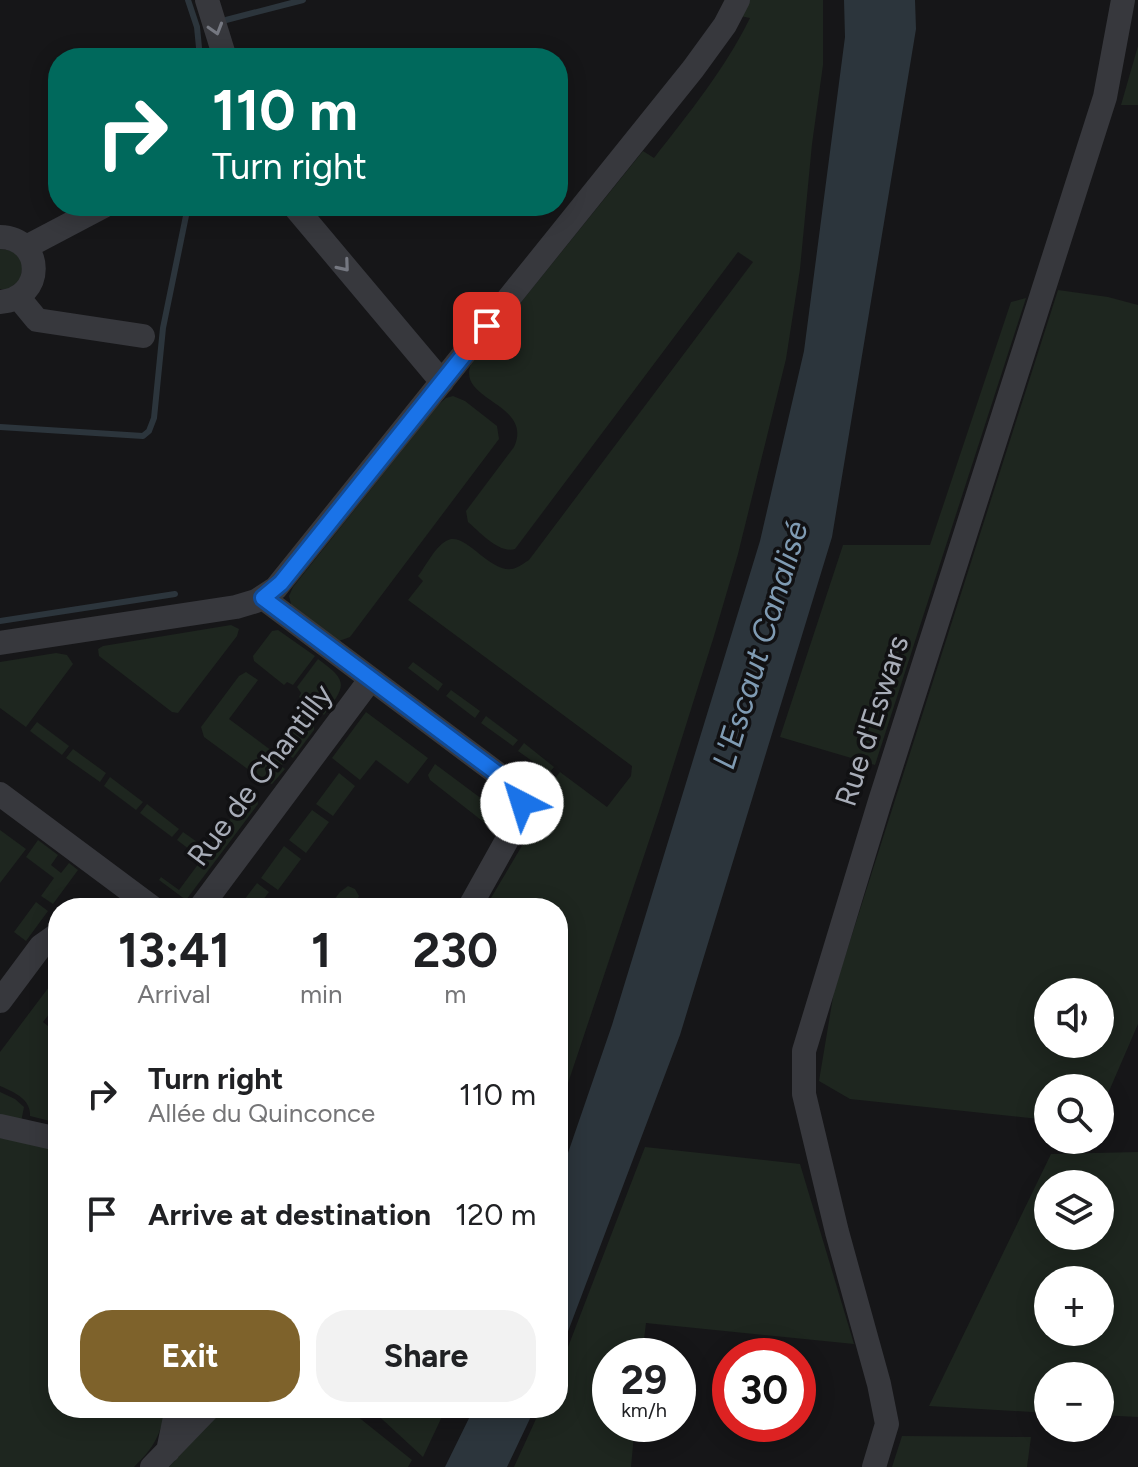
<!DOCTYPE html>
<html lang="en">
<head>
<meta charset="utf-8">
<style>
  :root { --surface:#fff; --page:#f2f2f2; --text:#202124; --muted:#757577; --accent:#7e622b }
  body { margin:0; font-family:Figtree,sans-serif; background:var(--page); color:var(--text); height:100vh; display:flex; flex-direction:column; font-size:30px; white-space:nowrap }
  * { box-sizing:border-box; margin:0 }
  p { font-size:26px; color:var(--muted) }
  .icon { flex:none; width:44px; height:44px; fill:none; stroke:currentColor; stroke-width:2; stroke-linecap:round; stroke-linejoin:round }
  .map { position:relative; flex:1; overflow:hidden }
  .side { position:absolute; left:48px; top:898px; width:520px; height:520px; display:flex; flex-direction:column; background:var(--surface); border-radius:32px; box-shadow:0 4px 20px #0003 }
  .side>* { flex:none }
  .banner { position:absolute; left:48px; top:48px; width:520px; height:168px; border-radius:32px; box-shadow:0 4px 20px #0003; background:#00695c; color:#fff; overflow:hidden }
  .tools { position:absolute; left:1034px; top:978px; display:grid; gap:16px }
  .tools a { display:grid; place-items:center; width:80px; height:80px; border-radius:50%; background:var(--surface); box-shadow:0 4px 20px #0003; font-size:40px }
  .speed { position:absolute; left:592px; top:1338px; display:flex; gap:16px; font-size:40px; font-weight:700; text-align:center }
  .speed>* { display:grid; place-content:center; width:104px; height:104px; border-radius:50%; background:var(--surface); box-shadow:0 4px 20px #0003; line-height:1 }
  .speed small { font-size:20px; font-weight:400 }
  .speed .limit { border:12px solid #d22; background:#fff; color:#111 }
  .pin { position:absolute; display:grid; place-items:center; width:68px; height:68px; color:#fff; margin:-34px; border-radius:16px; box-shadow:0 4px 12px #0006 }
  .me { position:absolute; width:88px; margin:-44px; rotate:320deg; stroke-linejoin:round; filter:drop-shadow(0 0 6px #0008) }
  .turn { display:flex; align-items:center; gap:28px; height:168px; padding:0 32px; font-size:36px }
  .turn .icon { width:104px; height:104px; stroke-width:2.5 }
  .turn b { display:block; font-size:56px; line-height:68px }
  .eta { display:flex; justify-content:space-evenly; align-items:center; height:136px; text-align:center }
  .eta b { font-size:48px; font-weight:700; line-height:56px }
  .cta { display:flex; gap:16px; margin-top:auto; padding:16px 32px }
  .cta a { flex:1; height:92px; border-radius:32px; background:var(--accent); color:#fff; font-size:32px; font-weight:700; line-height:92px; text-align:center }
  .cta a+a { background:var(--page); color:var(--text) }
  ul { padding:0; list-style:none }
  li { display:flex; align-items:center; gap:24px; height:120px; padding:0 32px }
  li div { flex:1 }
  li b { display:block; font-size:30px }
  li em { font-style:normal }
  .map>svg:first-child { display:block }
  .green { fill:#1e261f; fill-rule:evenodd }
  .water { fill:#2c353c }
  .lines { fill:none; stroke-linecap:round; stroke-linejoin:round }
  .stream { stroke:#2c353c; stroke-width:6 }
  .minor { stroke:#37383d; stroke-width:24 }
  .oneway { stroke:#757881 }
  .route-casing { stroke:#114b97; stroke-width:20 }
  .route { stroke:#1a73e8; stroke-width:14 }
  .labels { text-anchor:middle; stroke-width:7; stroke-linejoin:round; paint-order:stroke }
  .street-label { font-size:30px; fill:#a8adb8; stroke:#111113 }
  .water-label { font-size:32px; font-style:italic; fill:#7f9bb3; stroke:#111113 }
</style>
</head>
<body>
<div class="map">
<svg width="1138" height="1467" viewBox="0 0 1138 1467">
  <rect width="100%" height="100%" fill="#161618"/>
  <!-- green -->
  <path class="green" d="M 748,0 L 823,0 L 823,65 L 812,144 L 800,269 L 786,359 L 738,554 L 714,636 L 659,811 L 558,1113 L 558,908 L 485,908 L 532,829 L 536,802 L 560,772 L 607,807 L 631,776 L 632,766 L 408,600 L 423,581 L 418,576 C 426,566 434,548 446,541 C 464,529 488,572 512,569 C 518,568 524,563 529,560 L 753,262 L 738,252 L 515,549 C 499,554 480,532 468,522 L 466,511 L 514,447 C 534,403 456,401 471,364 L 643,151 L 654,158 C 689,113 725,69 750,18 L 740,16 Z
    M 1138,46 L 1138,105 L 1121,105 Z
    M 0,249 L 14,251 L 23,264 L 20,280 L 7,290 L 0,289 Z
    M 1058,290 L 1108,297 L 1138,305 L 1138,1024 L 1100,1112 L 1100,1088 L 1048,1088 L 1048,1120 L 850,1099 L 819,1081 L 834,991 ZM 1048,992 L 1100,992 L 1100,1044 L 1048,1044 Z
    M 1026,298 L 875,765 L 780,737 L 843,545 L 930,545 L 1011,302 Z
    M 453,396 L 465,401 L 497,426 L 499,439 L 350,637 L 339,641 L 292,608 L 289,596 L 293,587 L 438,405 L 446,398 Z
    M 231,625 L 239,629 L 237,636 L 178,713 L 172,712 L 99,656 L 98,649 L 103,646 Z
    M 278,630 L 315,656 L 293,685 L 287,682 L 284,685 L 254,661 L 253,656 L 272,631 Z
    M 56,653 L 67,655 L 73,664 L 26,727 L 0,708 L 0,662 Z
    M 318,659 C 350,682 345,686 324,715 L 299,697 L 301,693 L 297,687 Z
    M 413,662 L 443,684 L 438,691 L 408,668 Z
    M 246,672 L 258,680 L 229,719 L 276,754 L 305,715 L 314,723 L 314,730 L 293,758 L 284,752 L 280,756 L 285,761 L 281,766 L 285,769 L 272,784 L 264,781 L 204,737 L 201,727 L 239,676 Z
    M 451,690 L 480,711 L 475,718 L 446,696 Z
    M 366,712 L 428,758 L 408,784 L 376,760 L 360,780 L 332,758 Z
    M 486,716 L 518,740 L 513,746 L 481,723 Z
    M 37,722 L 69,746 L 62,755 L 30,731 Z
    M 524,743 L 554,767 L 549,773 L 518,751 Z
    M 73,749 L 106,773 L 100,782 L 66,758 Z
    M 435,764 L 490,805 L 500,794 C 510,803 507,812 501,823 L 490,827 L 430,780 L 428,775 Z
    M 339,773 L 355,786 L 333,816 L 316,804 Z
    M 110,777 L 143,802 L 136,810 L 104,786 Z
    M 250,793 L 257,798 L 258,804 L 186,900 L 159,880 L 161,877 L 179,890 L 202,859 L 177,840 L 183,832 L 207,849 Z
    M 147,804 L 179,829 L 172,837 L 140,813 Z
    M 312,810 L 329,822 L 306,853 L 289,840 Z
    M 0,830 L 26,849 L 0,883 Z
    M 38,840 L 58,855 L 51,865 L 61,873 L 69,863 L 78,870 L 53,904 L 41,896 L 54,878 L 26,857 Z
    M 284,846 L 301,859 L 278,890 L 261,878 Z
    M 257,883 L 269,892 L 257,908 L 238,908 Z
    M 348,886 L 355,889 L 359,896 L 353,908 L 328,908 L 340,892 Z
    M 36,902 L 48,911 L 26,941 L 14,932 Z
    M 58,975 L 58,1003 L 43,1022 L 58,1034 L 58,1123 L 30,1116 C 31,1099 14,1092 0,1086 L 0,1052 Z
    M 0,1092 L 15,1099 L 24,1107 L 21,1122 L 0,1116 Z
    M 0,1138 L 58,1147 L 58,1408 L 167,1408 C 159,1436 155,1447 134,1467 L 0,1467 Z
    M 645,1147 L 800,1164 L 854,1344 L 646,1323 L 642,1356 L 610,1356 L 610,1424 L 635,1424 L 631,1467 L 514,1467 L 541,1408 L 558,1408 L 558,1373 Z
    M 1138,1152 L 1138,1417 L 1100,1415 L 1100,1376 L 1048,1376 L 1048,1413 L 929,1406 L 1051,1154 ZM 1048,1184 L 1100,1184 L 1100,1236 L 1048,1236 ZM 1048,1280 L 1100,1280 L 1100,1332 L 1048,1332 Z
    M 223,1408 L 347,1408 L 412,1460 L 408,1467 L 169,1467 Z
    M 370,1408 L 446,1408 L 423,1457 Z
    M 902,1436 L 1031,1437 L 1027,1467 L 892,1467 Z"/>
  <!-- water -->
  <path class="water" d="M 844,0 L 915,0 L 916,29 L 832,537 L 680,1035 L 558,1358 L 558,1182 L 612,1025 L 760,541 L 804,351 L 845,37 Z
    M 474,1408 L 535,1408 L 507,1467 L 445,1467 Z"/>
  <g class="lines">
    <!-- stream -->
    <path class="stream" d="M 188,0 L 197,27 L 200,58
      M 226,20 L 303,0
      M 0,427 L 143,436 L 149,431 L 154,418 L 163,328 L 188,206
      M 0,621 L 175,594"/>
    <!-- minor -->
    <path class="minor" d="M 207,0 L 225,58
      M 294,206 L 442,382
      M 0,237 C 45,238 45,299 0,302
      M 26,247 L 104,206
      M 18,297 L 37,320 L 143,336
      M 263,598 L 510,783 C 519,792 523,802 521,815 L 469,908
      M 0,643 L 236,607 L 256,601 L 276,588 L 693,69 L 725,25 L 738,0
      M 0,794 L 153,908
      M 200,908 L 370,680
      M 0,1001 L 41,946 L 58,934
      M 0,1126 L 58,1139
      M 168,1451 L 177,1408
      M 152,1467 L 209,1408
      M 874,1467 L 887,1424 L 879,1384 L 837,1232 L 804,1094 L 804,1051 L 880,801 L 1105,97 L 1123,0"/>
  </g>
  <!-- one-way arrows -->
  <defs><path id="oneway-chevron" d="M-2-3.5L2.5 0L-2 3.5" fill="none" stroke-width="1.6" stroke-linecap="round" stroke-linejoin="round" transform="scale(2)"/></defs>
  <g class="oneway">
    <use href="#oneway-chevron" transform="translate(216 29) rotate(73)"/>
    <use href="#oneway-chevron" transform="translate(344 266) rotate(50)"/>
  </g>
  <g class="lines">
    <defs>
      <path id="route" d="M 487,326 L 281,583 L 263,598 L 510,783 L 522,803"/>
    </defs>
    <!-- route casing -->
    <use href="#route" class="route-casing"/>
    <!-- route -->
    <use href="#route" class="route"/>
  </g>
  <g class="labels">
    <!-- street labels -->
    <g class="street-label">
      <text transform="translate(872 721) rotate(-72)" y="10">Rue d'Eswars</text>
      <text transform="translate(260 775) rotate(-53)" y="10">Rue de Chantilly</text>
    </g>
    <!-- water labels -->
    <g class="water-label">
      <text transform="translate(760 645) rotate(-73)" y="11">L'Escaut Canalisé</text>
    </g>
  </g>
</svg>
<div class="tools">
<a><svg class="icon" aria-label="sound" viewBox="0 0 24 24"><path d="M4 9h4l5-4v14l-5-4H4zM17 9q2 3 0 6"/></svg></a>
<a><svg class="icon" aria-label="search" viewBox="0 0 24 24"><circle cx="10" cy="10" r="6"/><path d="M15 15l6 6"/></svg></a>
<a><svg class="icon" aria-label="layers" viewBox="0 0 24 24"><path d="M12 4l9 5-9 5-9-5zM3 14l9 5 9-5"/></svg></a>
<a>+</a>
<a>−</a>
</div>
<div class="speed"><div>29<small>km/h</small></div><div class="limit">30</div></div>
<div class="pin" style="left:487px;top:326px;background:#d93025"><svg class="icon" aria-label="arrive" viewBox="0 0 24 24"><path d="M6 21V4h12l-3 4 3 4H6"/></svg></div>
<svg class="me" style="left:522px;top:803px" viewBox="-20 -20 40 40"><circle r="19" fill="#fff"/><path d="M0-13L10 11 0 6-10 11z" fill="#1a73e8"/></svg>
<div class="banner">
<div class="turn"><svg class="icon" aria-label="right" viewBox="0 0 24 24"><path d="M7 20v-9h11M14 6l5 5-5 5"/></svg><div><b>110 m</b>Turn right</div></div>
</div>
<section class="side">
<div class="eta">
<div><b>13:41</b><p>Arrival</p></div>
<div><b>1</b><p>min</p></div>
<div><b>230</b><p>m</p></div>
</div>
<ul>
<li><svg class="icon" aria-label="right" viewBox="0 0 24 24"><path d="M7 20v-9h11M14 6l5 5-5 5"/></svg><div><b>Turn right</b><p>Allée du Quinconce</p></div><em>110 m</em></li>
<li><svg class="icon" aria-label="arrive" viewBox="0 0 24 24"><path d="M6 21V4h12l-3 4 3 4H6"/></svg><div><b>Arrive at destination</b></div><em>120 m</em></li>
</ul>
<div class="cta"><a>Exit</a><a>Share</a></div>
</section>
</div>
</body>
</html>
